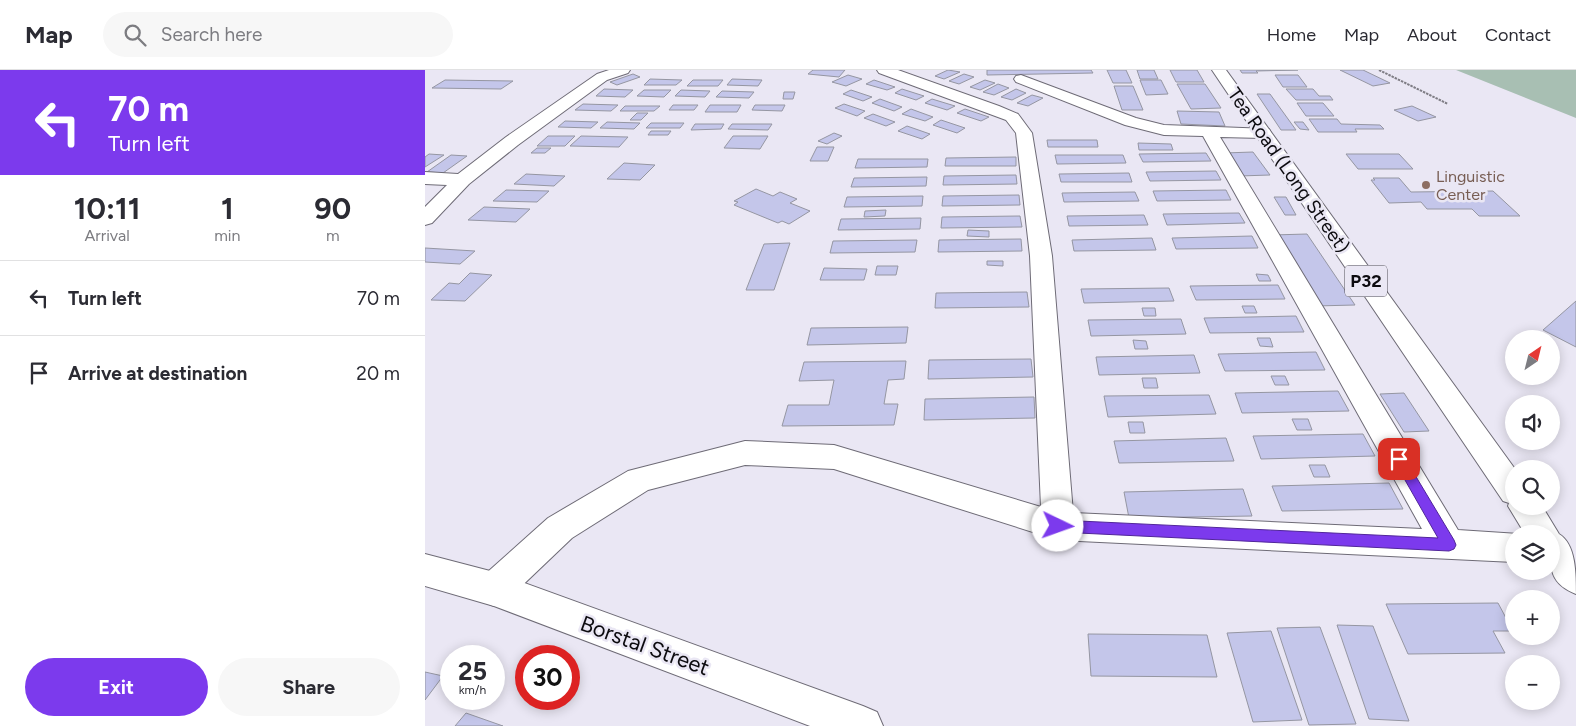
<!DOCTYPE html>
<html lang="en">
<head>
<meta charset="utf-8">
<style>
  :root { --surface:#fff; --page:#f7f7f7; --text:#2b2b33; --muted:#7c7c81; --line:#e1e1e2; --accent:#7c3aed }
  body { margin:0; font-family:Figtree,sans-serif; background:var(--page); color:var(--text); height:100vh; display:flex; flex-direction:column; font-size:19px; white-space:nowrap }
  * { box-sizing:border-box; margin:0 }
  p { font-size:16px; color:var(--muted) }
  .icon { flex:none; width:28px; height:28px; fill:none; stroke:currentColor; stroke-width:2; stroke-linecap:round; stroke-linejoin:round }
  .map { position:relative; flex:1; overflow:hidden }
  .details { display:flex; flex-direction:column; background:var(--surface); width:425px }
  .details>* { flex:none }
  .hud { background:#7c3aed; color:#fff; overflow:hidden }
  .needle { width:32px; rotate:35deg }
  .controls { position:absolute; left:1080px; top:260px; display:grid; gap:10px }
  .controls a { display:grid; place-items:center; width:55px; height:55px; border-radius:50%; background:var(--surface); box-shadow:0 2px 12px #0003; font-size:25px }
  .speed { position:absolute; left:15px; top:575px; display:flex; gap:10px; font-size:25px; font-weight:700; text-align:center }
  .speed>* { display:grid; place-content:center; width:65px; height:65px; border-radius:50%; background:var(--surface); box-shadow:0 2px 12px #0003; line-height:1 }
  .speed small { font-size:12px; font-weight:400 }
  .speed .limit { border:8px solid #d22; background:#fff; color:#111 }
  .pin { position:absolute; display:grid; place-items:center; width:42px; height:42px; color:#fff; margin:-21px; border-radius:10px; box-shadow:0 2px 8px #0006 }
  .me { position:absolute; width:55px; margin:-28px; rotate:93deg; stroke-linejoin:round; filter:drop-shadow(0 0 4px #0008) }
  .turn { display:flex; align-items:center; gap:18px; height:105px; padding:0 25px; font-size:22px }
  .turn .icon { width:65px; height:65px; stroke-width:2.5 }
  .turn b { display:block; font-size:35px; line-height:42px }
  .eta { display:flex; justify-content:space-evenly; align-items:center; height:85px; text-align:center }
  .eta b { font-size:30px; font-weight:700; line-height:35px }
  .cta { display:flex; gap:10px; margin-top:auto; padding:10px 25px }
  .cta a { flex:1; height:58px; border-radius:30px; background:var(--accent); color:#fff; font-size:20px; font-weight:700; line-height:58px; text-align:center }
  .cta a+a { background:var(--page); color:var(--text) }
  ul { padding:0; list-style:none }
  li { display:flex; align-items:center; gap:15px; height:75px; padding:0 25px; border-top:1px solid var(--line) }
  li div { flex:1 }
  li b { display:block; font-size:19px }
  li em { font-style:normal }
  header { display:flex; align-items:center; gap:30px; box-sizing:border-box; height:70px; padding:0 25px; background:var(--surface); border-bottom:1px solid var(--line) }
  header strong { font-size:24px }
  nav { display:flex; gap:28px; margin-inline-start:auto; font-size:18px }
  .search { width:350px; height:45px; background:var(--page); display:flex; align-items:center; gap:12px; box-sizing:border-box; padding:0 18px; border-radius:28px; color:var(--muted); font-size:19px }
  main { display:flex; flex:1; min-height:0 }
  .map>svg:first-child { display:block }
  .green { fill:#a8bfb3 }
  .building { fill:#c4c6ea; stroke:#9596a2 }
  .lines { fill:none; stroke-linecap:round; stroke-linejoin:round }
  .minor-casing { stroke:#6e6b76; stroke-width:2 }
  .tertiary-casing { stroke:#6e6b76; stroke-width:2 }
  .primary-casing { stroke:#6e6b76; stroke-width:2 }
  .path { stroke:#7f7d85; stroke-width:2; stroke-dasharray:2.5 1; stroke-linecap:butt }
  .minor { fill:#fff; fill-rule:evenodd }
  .tertiary { fill:#fff; fill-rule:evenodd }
  .primary { fill:#fff; fill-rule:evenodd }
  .route { fill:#7c3aed; stroke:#51269a }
  .education-dot { fill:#8d6e63; stroke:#eae7f4; stroke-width:2 }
  .labels { text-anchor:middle; stroke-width:5; stroke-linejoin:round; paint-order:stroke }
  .far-education-label { font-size:16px; fill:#785e54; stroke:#eae7f4; text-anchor:start }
  .shield { fill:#eae7f4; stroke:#4f4d54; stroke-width:1 }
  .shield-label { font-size:18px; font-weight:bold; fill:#0c0b0f }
  .street-label { font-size:19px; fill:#0c0b0f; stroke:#eae7f4 }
  .near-street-label { font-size:22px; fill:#0c0b0f; stroke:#eae7f4 }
</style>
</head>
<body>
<header>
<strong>Map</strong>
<div class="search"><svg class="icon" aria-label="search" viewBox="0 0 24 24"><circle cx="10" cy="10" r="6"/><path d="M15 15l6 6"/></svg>Search here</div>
<nav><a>Home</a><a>Map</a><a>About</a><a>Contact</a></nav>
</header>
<main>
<section class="details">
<div class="hud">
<div class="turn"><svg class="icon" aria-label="left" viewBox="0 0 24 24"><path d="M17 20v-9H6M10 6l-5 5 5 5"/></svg><div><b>70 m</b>Turn left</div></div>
</div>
<div class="eta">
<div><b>10:11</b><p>Arrival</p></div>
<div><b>1</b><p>min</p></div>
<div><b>90</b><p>m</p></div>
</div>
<ul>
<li><svg class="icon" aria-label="left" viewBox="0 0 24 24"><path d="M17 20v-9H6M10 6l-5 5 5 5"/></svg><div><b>Turn left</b></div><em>70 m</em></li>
<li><svg class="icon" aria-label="arrive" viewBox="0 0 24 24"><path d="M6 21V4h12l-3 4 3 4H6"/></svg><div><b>Arrive at destination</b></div><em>20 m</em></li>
</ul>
<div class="cta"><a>Exit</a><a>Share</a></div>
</section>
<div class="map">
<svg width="1151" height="656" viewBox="0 0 1151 656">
  <rect width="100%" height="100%" fill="#eae7f4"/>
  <!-- green -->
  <path class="green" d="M 1031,0 L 1151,0 L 1151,48 Z"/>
  <!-- building -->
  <path class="building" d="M 388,0 L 420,0 L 414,7 L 383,4 Z
    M 523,0 L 535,2 L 519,9 L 510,6 Z
    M 562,0 L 666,0 L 668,3 L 562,5 Z
    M 682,0 L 701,0 L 707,13 L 688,13 Z
    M 712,0 L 729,0 L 733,9 L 715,9 Z
    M 745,0 L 772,0 L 779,12 L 751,12 Z
    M 815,0 L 873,0 L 831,1 L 833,3 L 817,3 Z
    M 915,0 L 938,0 L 965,13 L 948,16 Z
    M 208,4 L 215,7 L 192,15 L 185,12 Z
    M 539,4 L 549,7 L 534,14 L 524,11 Z
    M 423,5 L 437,9 L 421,16 L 407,12 Z
    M 850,5 L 873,5 L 882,17 L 858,17 Z
    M 225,9 L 257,10 L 251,15 L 219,15 Z
    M 307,9 L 337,10 L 333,16 L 302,15 Z
    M 20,10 L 88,11 L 76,19 L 7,18 Z
    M 268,10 L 298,10 L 293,16 L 262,16 Z
    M 449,10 L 470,17 L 462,20 L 441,14 Z
    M 560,10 L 570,13 L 555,20 L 545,17 Z
    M 715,10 L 736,10 L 743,24 L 721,25 Z
    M 573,14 L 584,18 L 569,25 L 558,22 Z
    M 752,14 L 780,14 L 796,38 L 766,39 Z
    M 689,16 L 708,16 L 718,40 L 697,40 Z
    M 179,19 L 208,20 L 200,27 L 171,26 Z
    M 477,19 L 499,26 L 491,30 L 470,23 Z
    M 591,19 L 601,23 L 587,30 L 576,27 Z
    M 861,19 L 888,19 L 894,26 L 905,26 L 908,30 L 871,30 Z
    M 219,20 L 246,20 L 239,27 L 212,26 Z
    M 256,20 L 285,21 L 280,27 L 250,26 Z
    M 426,20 L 447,27 L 438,31 L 418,24 Z
    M 297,21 L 329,22 L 324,28 L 291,27 Z
    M 359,22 L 370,22 L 368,29 L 358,29 Z
    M 832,24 L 845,24 L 871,60 L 856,60 Z
    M 607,25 L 618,28 L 603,36 L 592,33 Z
    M 455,29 L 477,37 L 469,41 L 447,33 Z
    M 507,29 L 530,36 L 522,40 L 500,33 Z
    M 872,33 L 898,33 L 909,46 L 881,46 Z
    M 158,34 L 193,35 L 186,41 L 150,40 Z
    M 419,34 L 440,41 L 432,46 L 410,38 Z
    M 248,35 L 273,35 L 269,40 L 244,40 Z
    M 285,35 L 316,35 L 312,42 L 280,42 Z
    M 330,35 L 360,35 L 357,41 L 327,40 Z
    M 200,36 L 235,36 L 229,41 L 195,41 Z
    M 987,36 L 1011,47 L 993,51 L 969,40 Z
    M 486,39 L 508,47 L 500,51 L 477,44 Z
    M 540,39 L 564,47 L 556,51 L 532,43 Z
    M 752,41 L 794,42 L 800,56 L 756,54 Z
    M 212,43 L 223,43 L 216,50 L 205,50 Z
    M 448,44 L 470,52 L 461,56 L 439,48 Z
    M 884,49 L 912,49 L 916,54 L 955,55 L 959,59 L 930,59 L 932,62 L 893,62 Z
    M 516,50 L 540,58 L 532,63 L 508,55 Z
    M 140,51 L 173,52 L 166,58 L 133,57 Z
    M 182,52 L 215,53 L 209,59 L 175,58 Z
    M 869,52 L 878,52 L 884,60 L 875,59 Z
    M 226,53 L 259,53 L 255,58 L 221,58 Z
    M 270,54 L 299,54 L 296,59 L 266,60 Z
    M 307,54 L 347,54 L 343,60 L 303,59 Z
    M 482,56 L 505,64 L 497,69 L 473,61 Z
    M 226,61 L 246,61 L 243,65 L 223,65 Z
    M 409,63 L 417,66 L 402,74 L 393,71 Z
    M 123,66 L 150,66 L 140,76 L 112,76 Z
    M 156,66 L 203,67 L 194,77 L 145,76 Z
    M 308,66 L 343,66 L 335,79 L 299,78 Z
    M 622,70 L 672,70 L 673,77 L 623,77 Z
    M 713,73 L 746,74 L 748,80 L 714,80 Z
    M 392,77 L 409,77 L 403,91 L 385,91 Z
    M 112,78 L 126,78 L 120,83 L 106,83 Z
    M 828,82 L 845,105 L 814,106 L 799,83 Z
    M 781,83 L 786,91 L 718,92 L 714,84 Z
    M 4,84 L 19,85 L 0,97 L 0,87 Z
    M 921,84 L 974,84 L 988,99 L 933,99 Z
    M 26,85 L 42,86 L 18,103 L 2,102 Z
    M 630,85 L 698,85 L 701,93 L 632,94 Z
    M 591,87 L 591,96 L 520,96 L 521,88 Z
    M 433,89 L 503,89 L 502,97 L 430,98 Z
    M 199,93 L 230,95 L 215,110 L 182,109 Z
    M 791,101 L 796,110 L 725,111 L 721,102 Z
    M 704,103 L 707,112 L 636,112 L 634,104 Z
    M 101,104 L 140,106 L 129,116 L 89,114 Z
    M 591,105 L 592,114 L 518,115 L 519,106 Z
    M 502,107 L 501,116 L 426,117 L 429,108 Z
    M 948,108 L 974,108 L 986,122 L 1068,121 L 1095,146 L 1054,146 L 1047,139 L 1002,139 L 996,132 L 964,133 L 946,110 L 950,110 Z
    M 331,119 L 348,126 L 355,122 L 372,129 L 365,133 L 385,141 L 364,154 L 357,151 L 353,153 L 309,135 L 313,132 L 309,131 Z
    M 81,120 L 124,121 L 112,132 L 68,131 Z
    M 801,120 L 806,130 L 732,131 L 728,121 Z
    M 710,122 L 714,131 L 639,132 L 637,123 Z
    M 594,125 L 595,135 L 517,136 L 518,126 Z
    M 498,126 L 497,136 L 419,137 L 422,127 Z
    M 849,127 L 861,127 L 871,145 L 860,145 Z
    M 59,137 L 105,139 L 91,152 L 43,150 Z
    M 461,140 L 460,146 L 439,147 L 440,141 Z
    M 814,143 L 820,153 L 742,155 L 738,144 Z
    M 719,145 L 723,155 L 644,156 L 642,146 Z
    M 595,146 L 597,157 L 516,158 L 517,147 Z
    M 496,148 L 495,159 L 413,160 L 416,149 Z
    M 543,160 L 564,161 L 564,167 L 542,166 Z
    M 882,164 L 930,235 L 890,236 L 847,165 Z
    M 827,166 L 833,178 L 751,179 L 747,168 Z
    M 727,168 L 731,180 L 649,181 L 647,170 Z
    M 596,169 L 597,181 L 513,182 L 514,170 Z
    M 492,170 L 490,182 L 405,183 L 408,171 Z
    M 365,173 L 349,220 L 321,220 L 339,174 Z
    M 0,178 L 50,181 L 35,194 L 0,192 Z
    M 562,191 L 578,191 L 578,196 L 562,195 Z
    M 452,196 L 473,196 L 471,205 L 450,205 Z
    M 399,198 L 442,199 L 439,210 L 395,210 Z
    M 45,203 L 67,205 L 40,231 L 6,230 L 24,213 L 34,214 Z
    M 831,204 L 843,205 L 846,211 L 834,211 Z
    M 853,215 L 860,229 L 771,230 L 765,216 Z
    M 744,218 L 749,231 L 659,233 L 656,219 Z
    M 602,222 L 604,237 L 510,238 L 511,223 Z
    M 1151,231 L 1151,277 L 1118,260 Z
    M 817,236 L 829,236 L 832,243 L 820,243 Z
    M 717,238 L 730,238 L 731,246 L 719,246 Z
    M 871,246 L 879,262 L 785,263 L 779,248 Z
    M 756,249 L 761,264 L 666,266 L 663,250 Z
    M 483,257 L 481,273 L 382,275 L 386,258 Z
    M 832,268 L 845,268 L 848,277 L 835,276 Z
    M 708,270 L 721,271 L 723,279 L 710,279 Z
    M 891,282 L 900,300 L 800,301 L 793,284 Z
    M 769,285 L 775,303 L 674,305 L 671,287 Z
    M 606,289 L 608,307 L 503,309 L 504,290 Z
    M 481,291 L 479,309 L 463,310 L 459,334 L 473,334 L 469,355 L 357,356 L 363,335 L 404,335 L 409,310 L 374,311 L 379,292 Z
    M 846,306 L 860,306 L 864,315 L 850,315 Z
    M 717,308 L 731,308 L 733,318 L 719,318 Z
    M 913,321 L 924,341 L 817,343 L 810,323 Z
    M 979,323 L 1004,361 L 979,362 L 955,324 Z
    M 784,325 L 791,344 L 683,347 L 679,326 Z
    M 609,327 L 610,348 L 499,350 L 500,329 Z
    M 867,349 L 883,349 L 887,360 L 872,360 Z
    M 703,352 L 718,352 L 720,363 L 705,363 Z
    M 938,364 L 950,386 L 836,389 L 828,366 Z
    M 801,368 L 809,391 L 694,393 L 689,371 Z
    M 884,395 L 900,395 L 905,407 L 889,407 Z
    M 964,413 L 978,439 L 857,441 L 847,416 Z
    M 818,419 L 827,446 L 704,448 L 699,422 Z
    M 1073,533 L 1088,561 L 1068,561 L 1080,583 L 983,584 L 961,534 Z
    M 912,555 L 948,556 L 984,651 L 944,649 Z
    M 895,557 L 931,654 L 884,655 L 852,558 Z
    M 846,561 L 877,650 L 828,652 L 802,563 Z
    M 663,564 L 782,565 L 792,607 L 666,606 Z
    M 0,602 L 18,606 L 0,630 Z
    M 41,643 L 78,656 L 30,656 Z"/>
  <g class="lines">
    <defs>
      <path id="minor" d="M 184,0 L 205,0 L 203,3 L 182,10 L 93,75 L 44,114 L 7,153 L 0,155 L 0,137 L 22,115 L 0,114 L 0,102 L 33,104 L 81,67 L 172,4 Z
        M 452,0 L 473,0 L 574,36 L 593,44 L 607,63 L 627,186 L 648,443 L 997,459 L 778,66 L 739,65 L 700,55 L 591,12 L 589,9 L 591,6 L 596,5 L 711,48 L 739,55 L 844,59 L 846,63 L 844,67 L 838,68 L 795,67 L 1033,460 L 1094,464 L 1089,464 L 1089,492 L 633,470 L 409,399 L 320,395 L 223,420 L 147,468 L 81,531 L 69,536 L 57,531 L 51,519 L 57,507 L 123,448 L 203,401 L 320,371 L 409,375 L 616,437 L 605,186 L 591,63 L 581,50 L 454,3 Z"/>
      <path id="tertiary" d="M 0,484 L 69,502 L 438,636 L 452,642 L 458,656 L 385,656 L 69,536 L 0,516 Z"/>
      <path id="primary" d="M 787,0 L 801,0 L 1090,399 L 1089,436 L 1117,436 L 1134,464 C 1151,474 1151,504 1151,524 C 1120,512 1126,492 1126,464 L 1100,464 L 1083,436 L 1084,433 L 1078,431 Z"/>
    </defs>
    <!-- minor casing -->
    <use href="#minor" class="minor-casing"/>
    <!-- tertiary casing -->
    <use href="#tertiary" class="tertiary-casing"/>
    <!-- primary casing -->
    <use href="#primary" class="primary-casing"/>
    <!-- path -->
    <path class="path" d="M 954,0 L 1023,34"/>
    <!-- minor -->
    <use href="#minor" class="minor"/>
    <!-- tertiary -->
    <use href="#tertiary" class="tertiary"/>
    <!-- primary -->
    <use href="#primary" class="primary"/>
  </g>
  <!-- route -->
  <path class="route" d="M 974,384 L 978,385 L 1029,470 L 1031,475 L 1029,479 L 1024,481 L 633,462 L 628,460 L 626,456 L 628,452 L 633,450 L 1013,468 L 968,389 L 969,385 Z"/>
  <!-- markers -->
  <circle class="education-dot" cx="1001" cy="115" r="5"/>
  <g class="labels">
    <!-- far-education labels -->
    <g class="far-education-label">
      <text x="1011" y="112">Linguistic<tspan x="1011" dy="18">Center</tspan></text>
    </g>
    <!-- shield labels -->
    <rect class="shield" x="920" y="195.5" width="42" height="31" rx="4"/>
    <g class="shield-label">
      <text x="941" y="217">P32</text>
    </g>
    <!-- street labels -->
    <g class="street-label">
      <text transform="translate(864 100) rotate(55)" y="7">Tea Road (Long Street)</text>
    </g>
    <!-- near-street labels -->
    <g class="near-street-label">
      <text transform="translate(220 575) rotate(20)" y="8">Borstal Street</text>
    </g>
  </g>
</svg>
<div class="controls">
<a><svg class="needle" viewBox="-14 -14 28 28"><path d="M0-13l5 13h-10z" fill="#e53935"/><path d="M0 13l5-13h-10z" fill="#7c7c81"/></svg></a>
<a><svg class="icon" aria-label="sound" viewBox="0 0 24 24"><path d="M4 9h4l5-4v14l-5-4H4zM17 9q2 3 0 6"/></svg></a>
<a><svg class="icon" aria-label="search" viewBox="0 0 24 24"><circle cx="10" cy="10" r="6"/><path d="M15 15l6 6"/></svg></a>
<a><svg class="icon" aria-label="layers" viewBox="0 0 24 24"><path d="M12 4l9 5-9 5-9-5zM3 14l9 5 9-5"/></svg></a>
<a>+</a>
<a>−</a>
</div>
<div class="speed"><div>25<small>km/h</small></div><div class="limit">30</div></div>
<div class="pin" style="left:974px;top:389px;background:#d93025"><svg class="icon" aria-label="arrive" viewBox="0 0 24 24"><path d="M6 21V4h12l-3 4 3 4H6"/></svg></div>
<svg class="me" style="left:633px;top:456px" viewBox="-20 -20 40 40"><circle r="19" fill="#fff"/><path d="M0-13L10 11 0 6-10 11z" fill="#7c3aed"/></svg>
</div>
</main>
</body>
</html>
